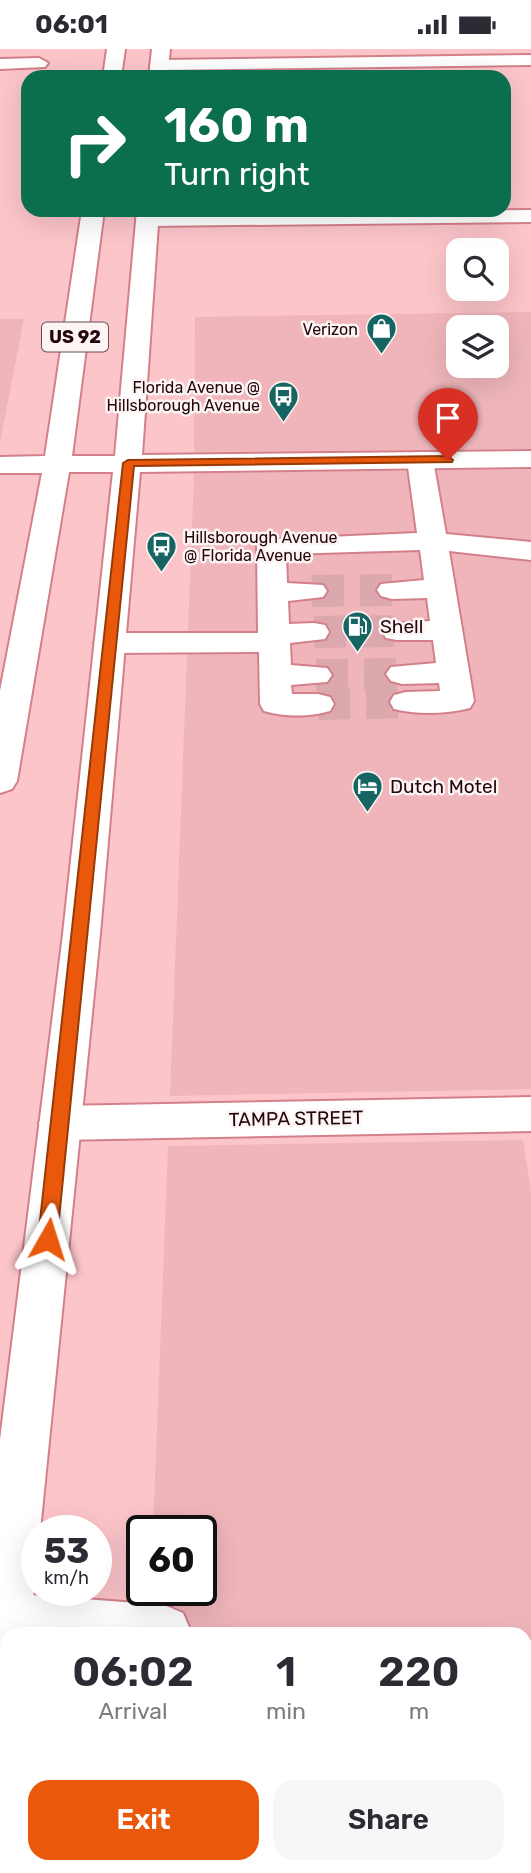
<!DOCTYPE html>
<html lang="en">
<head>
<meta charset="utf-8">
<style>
  :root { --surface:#fff; --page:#f7f7f7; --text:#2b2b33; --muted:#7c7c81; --accent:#ea580c }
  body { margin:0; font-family:Rubik,sans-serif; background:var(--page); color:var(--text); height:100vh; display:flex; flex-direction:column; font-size:26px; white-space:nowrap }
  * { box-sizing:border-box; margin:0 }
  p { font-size:23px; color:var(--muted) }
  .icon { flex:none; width:38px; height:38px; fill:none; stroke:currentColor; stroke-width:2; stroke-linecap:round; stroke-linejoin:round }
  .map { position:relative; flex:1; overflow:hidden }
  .panel { position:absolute; left:0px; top:1578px; width:532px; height:247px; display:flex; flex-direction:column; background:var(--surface); border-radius:21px 21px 0 0; box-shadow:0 7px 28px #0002 }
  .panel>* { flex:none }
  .hud { position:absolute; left:21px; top:21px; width:490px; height:147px; border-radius:21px; box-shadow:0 7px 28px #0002; background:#0b6e4f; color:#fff; overflow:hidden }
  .controls { position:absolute; left:446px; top:189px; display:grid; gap:14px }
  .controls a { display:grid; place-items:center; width:63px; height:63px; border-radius:14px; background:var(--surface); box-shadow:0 7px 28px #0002; font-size:35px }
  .speed { position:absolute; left:21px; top:1466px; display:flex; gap:14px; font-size:35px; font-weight:700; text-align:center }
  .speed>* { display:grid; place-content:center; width:91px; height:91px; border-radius:50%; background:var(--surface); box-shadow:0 7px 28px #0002; line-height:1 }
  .speed small { font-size:18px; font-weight:400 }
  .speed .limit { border:4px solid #111; border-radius:10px; background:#fff; color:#111 }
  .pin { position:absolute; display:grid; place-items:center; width:60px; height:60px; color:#fff; margin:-72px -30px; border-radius:50% 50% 50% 0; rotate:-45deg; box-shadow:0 0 7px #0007 }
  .pin .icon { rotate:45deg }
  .me { position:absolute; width:77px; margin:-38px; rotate:6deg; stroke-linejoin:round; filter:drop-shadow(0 0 5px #0008) }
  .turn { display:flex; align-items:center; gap:24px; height:147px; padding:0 28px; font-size:32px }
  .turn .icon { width:91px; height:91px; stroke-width:2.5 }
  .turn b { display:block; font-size:49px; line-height:60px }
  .eta { display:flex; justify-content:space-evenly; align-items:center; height:119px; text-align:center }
  .eta b { font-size:42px; font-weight:600; line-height:49px }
  .action { display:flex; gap:14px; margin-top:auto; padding:14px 28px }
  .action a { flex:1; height:80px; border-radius:21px; background:var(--accent); color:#fff; font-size:28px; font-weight:600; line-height:80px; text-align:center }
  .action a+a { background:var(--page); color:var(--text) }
  .status { display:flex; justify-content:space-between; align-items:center; height:49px; padding:0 35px; background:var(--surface); direction:ltr }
  .status svg { height:19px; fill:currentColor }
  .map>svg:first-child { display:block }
  .built { fill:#efb5ba; fill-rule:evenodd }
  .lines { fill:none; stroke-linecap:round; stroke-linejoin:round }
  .minor-tunnel { stroke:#dba8ad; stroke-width:32; stroke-dasharray:32 16; stroke-linecap:butt }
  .minor-casing { stroke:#d3808a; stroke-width:4 }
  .major-casing { stroke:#d3808a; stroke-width:4 }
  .minor { fill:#fff; fill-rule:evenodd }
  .major { fill:#fff; fill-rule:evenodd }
  .route { fill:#ea580c; stroke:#983908; stroke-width:2 }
  .labels { text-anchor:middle; stroke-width:5; stroke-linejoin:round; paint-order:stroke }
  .far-poi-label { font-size:16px; fill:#23050b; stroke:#fdf4f4; text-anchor:end }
  .shield { fill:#fdf4f4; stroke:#644d51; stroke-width:2 }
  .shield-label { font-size:18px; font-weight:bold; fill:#23050b }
  .poi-label { font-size:19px; fill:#23050b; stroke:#fdf4f4; text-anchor:start }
  .street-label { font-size:19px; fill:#23050b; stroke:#fdf4f4 }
</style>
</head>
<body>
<div class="status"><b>06:01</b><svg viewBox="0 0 49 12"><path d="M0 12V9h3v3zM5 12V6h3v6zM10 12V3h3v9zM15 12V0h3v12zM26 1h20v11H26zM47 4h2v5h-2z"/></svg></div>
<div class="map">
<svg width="531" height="1824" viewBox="0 0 531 1824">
  <rect width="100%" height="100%" fill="#fcc5ca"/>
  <!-- built -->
  <path class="built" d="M 531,263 L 531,400 L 194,403 L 195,268 ZM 458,278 L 497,278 L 497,317 L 458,317 Z
    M 0,270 L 24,270 L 0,393 Z
    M 531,420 L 531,1040 L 170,1047 L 194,424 Z
    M 523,1091 L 531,1141 L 531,1824 L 140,1824 L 140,1818 L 525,1818 L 525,1586 L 149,1585 L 151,1542 L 201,1542 L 201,1482 L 153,1482 L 168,1097 Z"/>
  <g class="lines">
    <!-- minor-tunnel -->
    <path class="minor-tunnel" d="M 312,542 L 392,541
      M 314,583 L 397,582
      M 316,626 L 402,625
      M 318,655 L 406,653"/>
    <defs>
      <path id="minor" d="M 531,6 L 531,16 L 159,21 L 150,16 L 159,11 Z
        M 39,9 L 48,14 L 45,18 L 0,20 L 0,10 Z
        M 531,161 L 531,173 L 148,177 L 140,176 L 137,171 L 140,166 L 148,165 Z
        M 420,403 L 430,405 L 433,411 L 446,485 L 531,493 L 531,511 L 449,502 L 474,652 L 470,659 C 447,665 417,666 394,660 L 390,653 L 394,646 L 406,643 L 440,642 L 439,634 L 402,635 L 391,632 L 386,625 L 391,618 L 436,614 L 433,591 L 397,591 L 386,589 L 382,582 L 386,575 L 430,572 L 427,549 L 392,550 L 381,547 L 377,541 L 381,535 L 424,531 L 420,501 L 286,505 L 287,534 L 323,536 L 327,542 L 323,548 L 288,552 L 289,575 L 314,574 L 325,576 L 329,583 L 325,590 L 290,594 L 291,616 L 327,619 L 332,626 L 327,633 L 291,636 L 292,645 L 318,645 L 330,648 L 334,655 L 330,662 C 309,668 285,668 264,662 L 260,655 L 259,603 L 110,604 L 99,601 L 94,594 L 99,587 L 110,584 L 258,584 L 257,497 L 261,491 L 417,484 L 407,411 L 410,405 Z
        M 531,1048 L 531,1082 L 60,1091 L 45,1086 L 39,1074 L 45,1062 L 60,1057 Z
        M 4,1544 L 164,1556 L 183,1564 L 191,1583 L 190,1586 L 7,1586 L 7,1598 L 0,1596 L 0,1546 Z"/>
      <path id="major" d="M 107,0 L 125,0 L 121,28 L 103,28 Z
        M 152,0 L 170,0 L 167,28 L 149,28 Z
        M 82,161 L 104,161 L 72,407 L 115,407 L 137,161 L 159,161 L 142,406 L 531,402 L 531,418 L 140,423 L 100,885 L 40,1482 L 37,1482 L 37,1515 L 29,1586 L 7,1586 L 7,1631 L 0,1634 L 0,1391 L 63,885 L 113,423 L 69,423 L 17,732 L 12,740 L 0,744 L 0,642 L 42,424 L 0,424 L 0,408 L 45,407 Z"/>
    </defs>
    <!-- minor casing -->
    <use href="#minor" class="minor-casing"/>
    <!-- major casing -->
    <use href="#major" class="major-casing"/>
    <!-- minor -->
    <use href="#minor" class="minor"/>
    <!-- major -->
    <use href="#major" class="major"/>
  </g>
  <!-- route -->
  <path class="route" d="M 448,407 L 453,411 L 452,413 L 134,417 L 57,1190 L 54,1196 L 48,1198 L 41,1196 L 38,1190 L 123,414 L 128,411 Z"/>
  <!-- icons -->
  <defs>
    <symbol id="shop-pin" viewBox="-11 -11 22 30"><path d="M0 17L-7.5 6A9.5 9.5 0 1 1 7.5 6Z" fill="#166563" stroke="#fdf4f4"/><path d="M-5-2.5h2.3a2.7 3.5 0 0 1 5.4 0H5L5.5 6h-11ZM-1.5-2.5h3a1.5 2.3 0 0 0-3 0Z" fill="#fff"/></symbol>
    <symbol id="bus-pin" viewBox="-11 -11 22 30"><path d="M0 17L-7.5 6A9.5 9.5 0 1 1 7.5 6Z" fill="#166563" stroke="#fdf4f4"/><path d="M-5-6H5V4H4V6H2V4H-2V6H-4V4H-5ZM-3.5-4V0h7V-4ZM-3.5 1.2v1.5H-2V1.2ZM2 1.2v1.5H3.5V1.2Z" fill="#fff"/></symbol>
    <symbol id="fuel-pin" viewBox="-11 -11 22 30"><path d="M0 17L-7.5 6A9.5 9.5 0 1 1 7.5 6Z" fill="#166563" stroke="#fdf4f4"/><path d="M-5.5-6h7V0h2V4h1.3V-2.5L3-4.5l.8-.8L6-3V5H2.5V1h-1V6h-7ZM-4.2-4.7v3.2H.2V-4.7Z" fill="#fff"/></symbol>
    <symbol id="hotel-pin" viewBox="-11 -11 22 30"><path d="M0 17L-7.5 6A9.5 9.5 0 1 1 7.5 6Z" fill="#166563" stroke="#fdf4f4"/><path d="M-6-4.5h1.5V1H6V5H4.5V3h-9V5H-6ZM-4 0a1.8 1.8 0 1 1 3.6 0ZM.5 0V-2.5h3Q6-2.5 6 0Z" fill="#fff"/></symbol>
  </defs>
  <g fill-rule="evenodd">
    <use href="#shop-pin" x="364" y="262" width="35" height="47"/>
    <use href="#bus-pin" x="266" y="330" width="35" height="47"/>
    <use href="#bus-pin" x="144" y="480" width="35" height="47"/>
    <use href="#fuel-pin" x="340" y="560" width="35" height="47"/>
    <use href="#hotel-pin" x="350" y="720" width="35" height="47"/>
  </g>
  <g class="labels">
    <!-- far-poi labels -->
    <g class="far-poi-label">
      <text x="358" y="286">Verizon</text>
      <text x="260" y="344">Florida Avenue @<tspan x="260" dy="18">Hillsborough Avenue</tspan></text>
      <text x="184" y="494" text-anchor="start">Hillsborough Avenue<tspan x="184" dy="18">@ Florida Avenue</tspan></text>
    </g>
    <!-- shield labels -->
    <rect class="shield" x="42" y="273.5" width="66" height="29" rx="5"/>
    <g class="shield-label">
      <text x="75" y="294">US 92</text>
    </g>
    <!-- poi labels -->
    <g class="poi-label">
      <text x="380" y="584">Shell</text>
      <text x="390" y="744">Dutch Motel</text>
    </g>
    <!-- street labels -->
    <g class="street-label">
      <text transform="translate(296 1069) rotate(-1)" y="7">TAMPA STREET</text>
    </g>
  </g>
</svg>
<div class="controls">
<a><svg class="icon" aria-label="search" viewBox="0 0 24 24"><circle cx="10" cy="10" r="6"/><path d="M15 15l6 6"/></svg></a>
<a><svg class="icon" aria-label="layers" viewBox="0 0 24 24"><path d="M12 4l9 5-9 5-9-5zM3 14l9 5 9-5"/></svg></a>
</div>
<div class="speed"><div>53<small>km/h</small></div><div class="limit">60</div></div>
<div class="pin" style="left:448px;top:411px;background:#d93025"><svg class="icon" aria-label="arrive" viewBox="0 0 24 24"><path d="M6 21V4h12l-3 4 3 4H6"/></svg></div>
<svg class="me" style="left:48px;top:1190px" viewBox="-20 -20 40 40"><path d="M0-17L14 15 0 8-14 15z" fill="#ea580c" stroke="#fff" stroke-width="4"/></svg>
<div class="hud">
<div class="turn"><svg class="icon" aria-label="right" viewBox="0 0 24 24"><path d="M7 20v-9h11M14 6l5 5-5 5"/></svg><div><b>160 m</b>Turn right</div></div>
</div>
<section class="panel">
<div class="eta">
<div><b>06:02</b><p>Arrival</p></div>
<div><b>1</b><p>min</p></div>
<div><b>220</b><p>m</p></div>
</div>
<div class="action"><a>Exit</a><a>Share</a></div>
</section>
</div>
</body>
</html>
